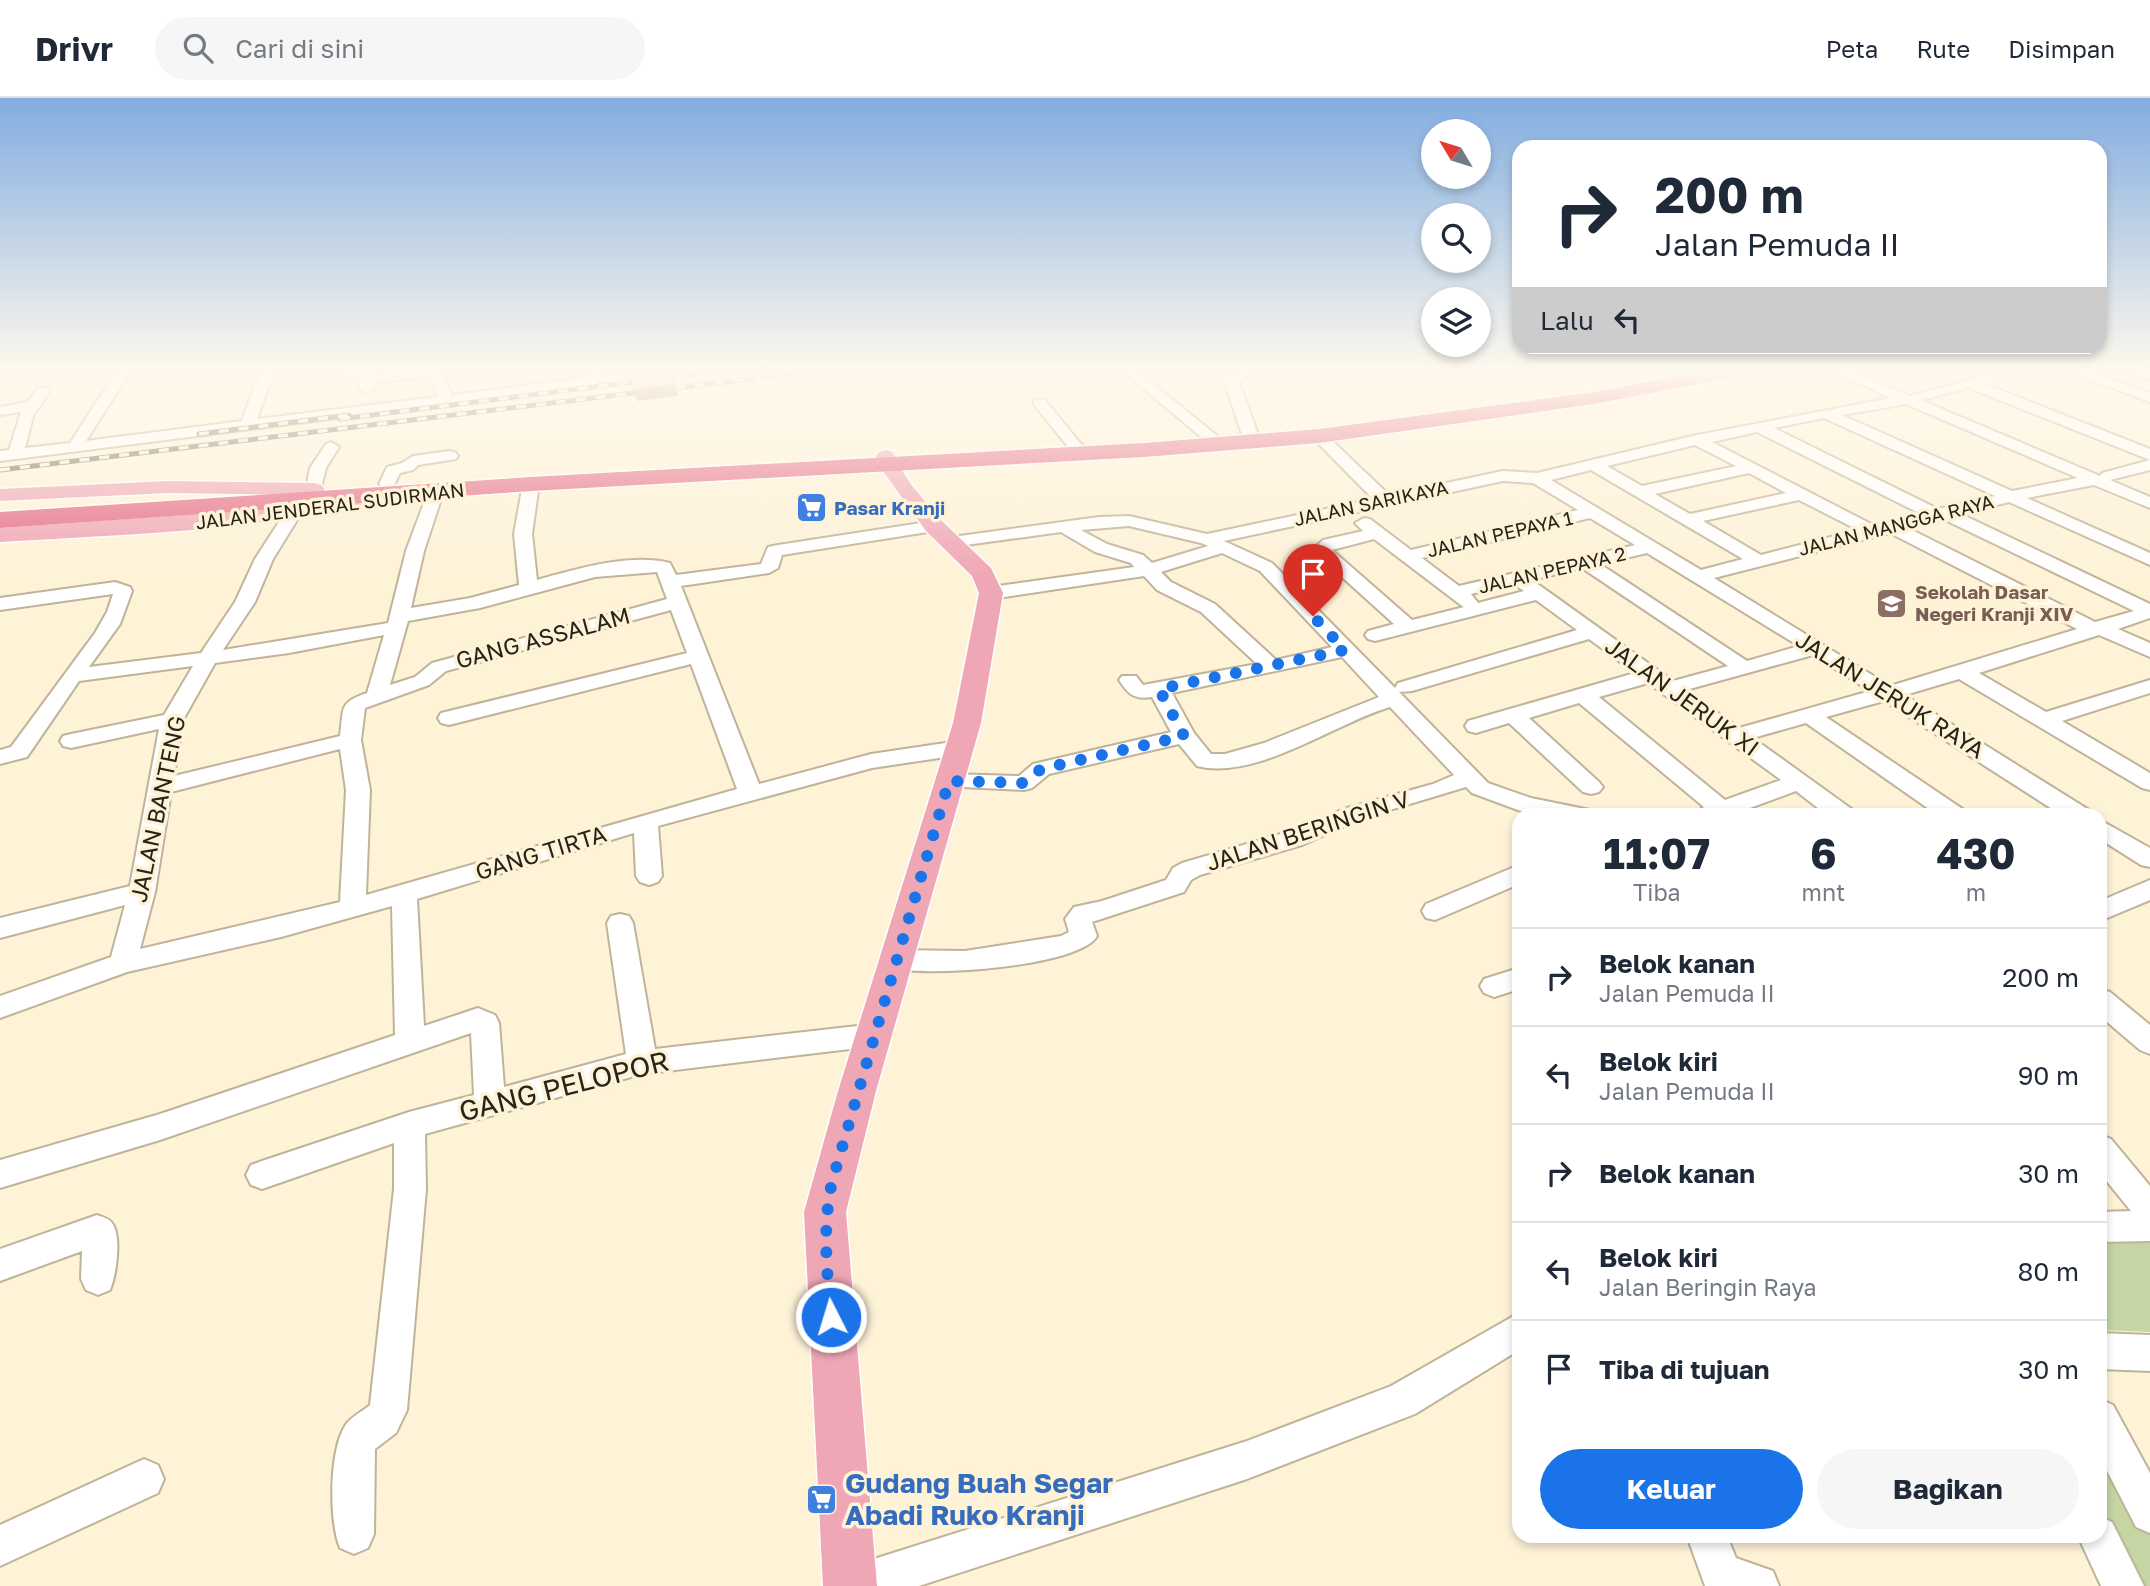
<!DOCTYPE html>
<html lang="id">
<head>
<meta charset="utf-8">
<style>
  :root { --surface:#fff; --page:#f6f6f7; --text:#1f2937; --muted:#747a83; --line:#e0e1e3; --accent:#1a73e8 }
  body { margin:0; font-family:"Golos Text",sans-serif; background:var(--page); color:var(--text); height:100vh; display:flex; flex-direction:column; font-size:26px; white-space:nowrap }
  * { box-sizing:border-box; margin:0 }
  p { font-size:23px; color:var(--muted) }
  .icon { flex:none; width:38px; height:38px; fill:none; stroke:currentColor; stroke-width:2; stroke-linecap:round; stroke-linejoin:round }
  .map { position:relative; flex:1; overflow:hidden }
  .drawer { position:absolute; left:1512px; top:710px; width:595px; height:735px; display:flex; flex-direction:column; background:var(--surface); border-radius:21px; box-shadow:0 4px 10px #0003 }
  .drawer>* { flex:none }
  .banner { position:absolute; left:1512px; top:42px; width:595px; height:214px; border-radius:21px; box-shadow:0 4px 10px #0003; background:#fff; color:var(--text); overflow:hidden }
  .needle { width:46px; rotate:308deg }
  .fabs { position:absolute; left:1421px; top:21px; display:grid; gap:14px }
  .fabs a { display:grid; place-items:center; width:70px; height:70px; border-radius:50%; background:var(--surface); box-shadow:0 4px 10px #0003; font-size:35px }
  .pin { position:absolute; display:grid; place-items:center; width:60px; height:60px; color:#fff; margin:-72px -30px; border-radius:50% 50% 50% 0; rotate:-45deg; box-shadow:0 0 7px #0007 }
  .pin .icon { rotate:45deg }
  .me { position:absolute; width:77px; margin:-38px; rotate:355deg; stroke-linejoin:round; filter:drop-shadow(0 0 5px #0008) }
  .turn { display:flex; align-items:center; gap:24px; height:147px; padding:0 28px; font-size:32px }
  .turn .icon { width:91px; height:91px; stroke-width:2.5 }
  .turn b { display:block; font-size:49px; line-height:60px }
  .then { display:flex; align-items:center; height:66px; padding:0 28px; background:#0003; gap:14px; font-size:26px }
  .eta { display:flex; justify-content:space-evenly; align-items:center; height:119px; text-align:center }
  .eta b { font-size:42px; font-weight:700; line-height:49px }
  .button { display:flex; gap:14px; margin-top:auto; padding:14px 28px }
  .button a { flex:1; height:80px; border-radius:42px; background:var(--accent); color:#fff; font-size:28px; font-weight:700; line-height:80px; text-align:center }
  .button a+a { background:var(--page); color:var(--text) }
  ul { padding:0; list-style:none }
  li { display:flex; align-items:center; gap:21px; height:98px; padding:0 28px; border-top:2px solid var(--line) }
  li div { flex:1 }
  li b { display:block; font-size:26px }
  li em { font-style:normal }
  header { display:flex; align-items:center; gap:42px; box-sizing:border-box; height:98px; padding:0 35px; background:var(--surface); border-bottom:2px solid var(--line) }
  header strong { font-size:33px }
  nav { display:flex; gap:38px; margin-inline-start:auto; font-size:24px }
  .search { width:490px; height:63px; background:var(--page); display:flex; align-items:center; gap:18px; box-sizing:border-box; padding:0 24px; border-radius:38px; color:var(--muted); font-size:26px }
  .map>svg:first-child { display:block }
  .green { fill:#c5d5a3 }
  .lines { fill:none; stroke-linecap:round; stroke-linejoin:round }
  .minor-casing { stroke:#bfb39a; stroke-width:4 }
  .major-casing { stroke:#fff; stroke-width:3 }
  .highway-casing { stroke:#fff; stroke-width:3 }
  .minor { fill:#fff; fill-rule:evenodd }
  .major { fill:#efa7b6; fill-rule:evenodd }
  .highway { fill:#e46d86; fill-rule:evenodd }
  .rail-casing { stroke:#7a7363; stroke-width:5 }
  .rail { stroke:#fef2d7; stroke-width:3.5; stroke-dasharray:10; stroke-linecap:butt }
  .shaded-wall { fill:#b08d81 }
  .building { fill:#fccab8; stroke:#b08d81; stroke-width:2 }
  .route { stroke:#1a73e8; stroke-width:12; stroke-dasharray:0 21.6 }
  .labels { text-anchor:middle; stroke-width:7; stroke-linejoin:round; paint-order:stroke }
  .far-street-label { font-size:19px; fill:#28241a; stroke:#fef2d7 }
  .far-shop-label { font-size:19px; font-weight:bold; fill:#366cbe; stroke:#fef2d7; text-anchor:start }
  .far-education-label { font-size:19px; font-weight:bold; fill:#785e54; stroke:#fef2d7; text-anchor:start }
  .street-label { font-size:23px; fill:#28241a; stroke:#fef2d7 }
  .near-street-label { font-size:28px; fill:#28241a; stroke:#fef2d7 }
  .near-shop-label { font-size:28px; font-weight:bold; fill:#366cbe; stroke:#fef2d7; text-anchor:start }
</style>
</head>
<body>
<header>
<strong>Drivr</strong>
<div class="search"><svg class="icon" aria-label="search" viewBox="0 0 24 24"><circle cx="10" cy="10" r="6"/><path d="M15 15l6 6"/></svg>Cari di sini</div>
<nav><a>Peta</a><a>Rute</a><a>Disimpan</a></nav>
</header>
<div class="map">
<svg width="2150" height="1488" viewBox="0 0 2150 1488">
  <rect width="100%" height="100%" fill="#fef2d7"/>
  <!-- green -->
  <path class="green" d="M 1535,271 L 1646,271 L 1558,285 Z
    M 2100,1142 L 2150,1143 L 2150,1234 L 2100,1232 Z
    M 2100,1331 L 2150,1429 L 2150,1488 L 2134,1488 L 2100,1421 Z"/>
  <g class="lines">
    <defs>
      <path id="minor" d="M 0,271 L 12,271 L 0,276 Z
        M 118,271 L 132,271 L 86,343 L 242,323 L 255,287 L 265,271 L 279,271 L 269,287 L 257,321 L 437,299 L 432,279 L 373,284 L 373,291 L 366,295 L 359,291 L 360,279 L 340,279 L 338,276 L 345,272 L 371,271 L 374,275 L 442,271 L 451,297 L 586,280 L 591,271 L 605,271 L 596,287 L 591,288 L 0,363 L 0,353 L 9,352 L 21,314 L 0,317 L 0,309 L 28,304 L 38,290 L 48,290 L 50,293 L 33,318 L 25,350 L 70,345 Z
        M 1120,271 L 1135,271 L 1216,337 L 1219,340 L 1216,343 L 1206,343 Z
        M 1231,271 L 1246,271 L 1251,277 L 1239,284 L 1258,337 L 1255,340 L 1245,340 L 1242,337 L 1224,282 L 1235,276 Z
        M 1828,271 L 1846,271 L 1910,298 L 1988,277 L 1993,278 L 1993,284 L 1985,286 L 2150,351 L 2150,362 L 1969,290 L 1921,302 L 2100,378 L 2102,375 L 2150,362 L 2150,372 L 2110,382 L 2150,399 L 2150,410 L 2094,387 L 2027,400 L 2150,455 L 2150,467 L 2009,404 L 1961,416 L 2150,506 L 2150,520 L 2118,531 L 2150,545 L 2150,559 L 2099,537 L 1979,575 L 2046,614 L 2150,582 L 2150,595 L 2062,623 L 2150,675 L 2150,692 L 2142,690 L 1959,581 L 1905,597 L 2089,712 L 2093,718 L 2063,718 L 1884,603 L 1826,619 L 1964,712 L 1968,718 L 1939,718 L 1806,625 L 1753,640 L 1853,712 L 1857,718 L 1828,718 L 1796,693 L 1739,714 L 1742,718 L 1698,718 L 1701,711 L 1704,709 L 1579,605 L 1529,620 L 1599,684 L 1603,689 L 1599,694 L 1591,696 L 1583,694 L 1509,625 L 1476,635 L 1468,633 L 1465,628 L 1468,623 L 1635,575 L 1589,541 L 1412,593 L 1399,594 L 1488,685 L 1531,700 L 1590,712 L 1594,718 L 1540,718 L 1518,712 L 1472,695 L 1466,689 L 1363,720 L 1302,747 L 1200,777 L 1191,782 L 1184,794 L 1092,824 L 1097,838 C 1080,869 922,880 887,869 L 883,862 L 887,855 L 897,852 L 965,853 L 1061,838 L 1069,834 L 1065,821 L 1074,809 L 1102,803 L 1166,782 L 1173,770 L 1182,765 L 1284,735 L 1347,710 L 1433,686 L 1454,677 L 1390,609 C 1333,626 1256,683 1197,668 L 1179,646 L 1049,676 L 1032,690 L 1024,692 L 941,688 L 937,683 L 941,678 L 949,676 L 1019,678 L 1033,666 L 1171,634 L 1152,599 C 1134,602 1128,596 1119,582 L 1122,578 L 1136,578 L 1143,587 L 1257,566 L 1201,514 L 1157,492 L 1144,478 L 991,501 L 984,499 L 982,495 L 991,489 L 1134,469 L 1131,465 L 1095,454 L 1061,434 L 951,449 L 945,448 L 942,444 L 945,440 L 1099,419 L 1129,418 L 1207,436 L 1373,401 L 1314,341 L 1311,338 L 1319,333 L 1324,335 L 1389,397 L 1503,373 L 1537,375 L 1697,337 L 1891,300 ZM 1906,306 L 2078,380 L 2012,393 L 1842,317 ZM 1824,320 L 1995,398 L 1938,411 L 1774,330 ZM 1757,334 L 1921,416 L 1875,428 L 1712,344 ZM 1695,347 L 1736,368 L 1642,388 L 1607,368 ZM 1591,372 L 1743,461 L 1701,472 L 1551,382 ZM 1749,375 L 1786,395 L 1690,416 L 1655,396 ZM 1503,383 L 1533,385 L 1578,412 L 1411,452 L 1370,421 L 1364,420 L 1355,425 L 1363,433 L 1323,442 L 1312,452 L 1394,526 L 1368,533 L 1365,537 L 1368,541 L 1375,543 L 1536,502 L 1577,532 L 1398,585 L 1395,590 L 1272,465 L 1224,443 ZM 1799,402 L 1858,432 L 1761,457 L 1703,423 ZM 1590,420 L 1635,447 L 1459,488 L 1422,460 ZM 1943,421 L 2134,513 L 2095,524 L 1908,430 ZM 1129,428 L 1201,445 L 1208,448 L 1152,465 L 1143,457 L 1107,446 L 1081,432 ZM 1890,435 L 2077,531 L 1890,588 L 1714,480 ZM 1374,441 L 1462,508 L 1464,509 L 1412,522 L 1332,452 ZM 1222,455 L 1260,473 L 1332,549 L 1276,562 L 1215,506 L 1171,484 L 1161,474 ZM 1647,455 L 1799,548 L 1747,563 L 1600,466 ZM 1582,470 L 1728,568 L 1673,583 L 1532,482 ZM 1514,486 L 1524,493 L 1478,505 L 1471,496 ZM 1813,557 L 1870,593 L 1739,630 L 1686,592 ZM 1342,559 L 1379,599 L 1264,645 L 1225,656 L 1211,656 L 1194,635 L 1172,595 ZM 1648,585 L 1781,682 L 1725,702 L 1599,599 Z
        M 2061,271 L 2081,271 L 2150,295 L 2150,304 Z
        M 2124,271 L 2150,273 L 2150,281 L 2126,274 Z
        M 1040,301 L 1045,302 L 1080,345 L 1083,348 L 1080,351 L 1070,351 L 1035,308 L 1033,305 L 1035,302 Z
        M 331,344 L 339,349 L 326,370 L 320,394 L 308,394 L 306,391 L 310,370 L 326,346 Z
        M 450,353 L 456,355 L 458,358 L 456,361 L 418,367 L 413,372 L 400,375 L 393,389 L 387,391 L 379,386 L 387,369 L 402,365 L 413,358 Z
        M 531,381 L 539,386 L 532,436 L 537,482 C 577,471 629,455 670,465 L 676,477 L 761,466 L 768,449 L 778,447 L 934,423 L 940,424 L 943,428 L 940,432 L 934,433 L 782,457 L 778,470 L 769,475 L 681,488 L 759,686 L 871,656 L 959,643 L 967,645 L 970,650 L 967,655 L 959,657 L 872,670 L 658,728 L 662,778 L 658,784 L 649,787 L 640,784 L 636,778 L 634,735 L 417,801 L 424,928 L 478,910 L 495,917 L 499,925 L 504,989 L 626,956 L 607,825 L 611,818 L 620,816 L 629,818 L 633,825 L 655,951 L 875,926 L 885,929 L 889,937 L 885,945 L 875,948 L 642,976 L 425,1036 L 426,1091 L 407,1312 L 396,1335 L 375,1351 L 374,1436 L 368,1450 L 354,1456 L 340,1450 C 329,1423 329,1354 345,1328 C 350,1319 362,1314 370,1307 L 394,1091 L 394,1045 L 262,1091 L 251,1087 L 246,1077 L 251,1067 L 262,1063 L 409,1014 L 474,997 L 471,935 L 160,1042 L 0,1090 L 0,1062 L 160,1016 L 395,937 L 392,808 L 281,839 L 127,874 L 0,920 L 0,898 L 111,859 L 125,807 L 0,840 L 0,820 L 130,788 L 159,631 L 71,650 L 63,648 L 60,643 L 63,638 L 71,636 L 164,617 L 193,568 L 79,583 L 27,659 L 0,666 L 0,652 L 11,649 L 95,535 L 107,514 L 113,496 L 0,512 L 0,500 L 115,484 L 130,489 L 132,493 L 120,526 L 89,569 L 201,555 L 235,504 L 255,461 L 288,410 L 294,409 L 302,414 L 273,461 L 255,504 L 223,552 L 388,525 L 406,453 L 430,389 L 436,387 L 444,392 L 424,453 L 411,510 L 470,500 L 519,487 L 514,436 L 523,386 ZM 657,474 L 667,501 L 432,565 L 415,579 L 390,587 L 408,523 L 480,510 L 595,479 ZM 671,512 L 687,555 L 441,615 L 438,620 L 441,625 L 449,627 L 691,566 L 737,691 L 366,797 L 370,692 L 361,642 L 365,610 L 429,587 L 446,573 ZM 384,537 L 367,595 C 338,605 344,610 340,638 L 174,678 L 183,622 L 215,565 L 289,555 ZM 340,651 L 346,692 L 340,804 L 140,851 L 155,794 L 171,694 Z
        M 2100,722 L 2150,750 L 2150,769 L 2141,767 L 2100,741 Z
        M 1519,767 L 1519,786 L 1435,822 L 1426,820 L 1422,813 L 1426,806 Z
        M 2150,782 L 2150,802 L 2100,823 L 2100,803 Z
        M 1519,870 L 1519,891 L 1494,899 L 1484,895 L 1480,888 L 1484,881 Z
        M 2100,891 L 2110,894 L 2150,927 L 2150,956 L 2140,952 L 2100,918 Z
        M 2100,1037 L 2111,1041 L 2150,1088 L 2150,1143 L 2100,1144 L 2100,1114 L 2131,1113 L 2100,1075 Z
        M 97,1117 C 102,1119 109,1120 112,1125 C 122,1138 116,1178 110,1192 L 98,1197 L 86,1192 L 81,1181 L 82,1153 L 0,1183 L 0,1151 Z
        M 1519,1215 L 1519,1252 L 1415,1316 L 1247,1381 L 919,1488 L 834,1488 L 840,1473 L 855,1467 L 1247,1343 L 1391,1288 Z
        M 2100,1235 L 2150,1237 L 2150,1273 L 2100,1271 Z
        M 2100,1301 L 2113,1307 L 2150,1375 L 2150,1435 L 2136,1429 L 2100,1359 Z
        M 144,1361 L 158,1367 L 164,1381 L 158,1395 L 0,1468 L 0,1427 Z
        M 2100,1419 L 2112,1424 L 2144,1488 L 2101,1488 L 2078,1438 L 2100,1438 Z
        M 1687,1438 L 1727,1438 L 1736,1460 L 1773,1473 L 1779,1488 L 1705,1488 Z"/>
      <path id="major" d="M 886,352 L 893,354 L 897,365 L 913,389 L 942,423 L 991,470 L 1003,495 L 981,625 L 876,993 L 846,1114 L 877,1488 L 823,1488 L 804,1114 L 838,993 L 953,625 L 979,495 L 972,478 L 926,433 L 877,365 L 876,358 L 879,354 Z
        M 168,383 L 314,385 L 321,387 L 325,391 L 321,395 L 314,397 L 168,395 L 0,403 L 0,391 Z
        M 381,391 L 389,392 L 392,397 L 389,402 C 262,433 129,436 0,444 L 0,430 L 239,413 Z"/>
      <path id="highway" d="M 1714,271 L 1755,271 L 1752,275 L 1745,277 L 1594,306 L 1319,345 L 1144,359 L 531,393 L 0,430 L 0,414 L 531,379 L 1144,345 L 1319,331 L 1594,294 Z"/>
    </defs>
    <!-- minor casing -->
    <use href="#minor" class="minor-casing"/>
    <!-- major casing -->
    <use href="#major" class="major-casing"/>
    <!-- highway casing -->
    <use href="#highway" class="highway-casing"/>
    <!-- minor -->
    <use href="#minor" class="minor"/>
    <!-- major -->
    <use href="#major" class="major"/>
    <!-- highway -->
    <use href="#highway" class="highway"/>
    <defs>
      <path id="rail" d="M 340,321 L 736,271
        M 199,336 L 349,317
        M 0,372 L 832,271"/>
    </defs>
    <!-- rail casing -->
    <use href="#rail" class="rail-casing"/>
    <!-- rail -->
    <use href="#rail" class="rail"/>
  </g>
  <!-- shaded-wall -->
  <path class="shaded-wall" d="M 675,287 L 678,298 L 637,303 L 634,292 Z"/>
  <!-- building -->
  <path class="building" d="M 630,271 L 670,271 L 675,287 L 634,292 Z"/>
  <!-- sky -->
  <linearGradient id="sky" x2="0" y2="1"><stop stop-color="#82ade0"/><stop offset="0.57" stop-color="#fff9ed"/><stop offset="1" stop-color="#fff9ed" stop-opacity="0"/></linearGradient>
  <rect width="2150" height="479" fill="url(#sky)"/>
  <g class="lines">
    <!-- route -->
    <path class="route" d="M 831,1219 C 827,1173 822,1129 832,1084 L 949,683 L 1024,685 L 1041,671 L 1184,638 L 1159,591 L 1345,552 L 1313,518"/>
  </g>
  <!-- icons -->
  <defs>
    <symbol id="supermarket-square" viewBox="-11 -11 22 22"><rect x="-9" y="-9" width="18" height="18" rx="4" fill="#3f7fe0" stroke="#fef2d7"/><path d="M-6-5.5h2.5l.6 2H6L4.5 2H-2.5L-4.4-4H-6ZM-1.5 3.2a1.3 1.3 0 1 0 .1 0ZM3 3.2a1.3 1.3 0 1 0 .1 0Z" fill="#fff"/></symbol>
    <symbol id="school-square" viewBox="-11 -11 22 22"><rect x="-9" y="-9" width="18" height="18" rx="4" fill="#8d6e63" stroke="#fef2d7"/><path d="M0-5L7-2L0 1L-7-2ZM-4 1L0 2.5L4 1V4Q0 6-4 4Z" fill="#fff"/></symbol>
  </defs>
  <g fill-rule="evenodd">
    <use href="#supermarket-square" x="794" y="392" width="35" height="35"/>
    <use href="#school-square" x="1874" y="488" width="35" height="35"/>
    <use href="#supermarket-square" x="804" y="1384" width="35" height="35"/>
  </g>
  <g class="labels">
    <!-- far-street labels -->
    <g class="far-street-label">
      <text transform="translate(1371 405) rotate(-12)" y="7">JALAN SARIKAYA</text>
      <text transform="translate(330 408) rotate(-7)" y="7">JALAN JENDERAL SUDIRMAN</text>
      <text transform="translate(1896 427) rotate(-14)" y="7">JALAN MANGGA RAYA</text>
      <text transform="translate(1500 436) rotate(-13)" y="7">JALAN PEPAYA 1</text>
      <text transform="translate(1552 472) rotate(-13)" y="7">JALAN PEPAYA 2</text>
    </g>
    <!-- far-shop labels -->
    <g class="far-shop-label">
      <text x="834" y="417">Pasar Kranji</text>
    </g>
    <!-- far-education labels -->
    <g class="far-education-label">
      <text x="1915" y="501">Sekolah Dasar<tspan x="1915" dy="22">Negeri Kranji XIV</tspan></text>
    </g>
    <!-- street labels -->
    <g class="street-label">
      <text transform="translate(543 540) rotate(-15)" y="8">GANG ASSALAM</text>
      <text transform="translate(1890 597) rotate(32)" y="8">JALAN JERUK RAYA</text>
      <text transform="translate(1682 599) rotate(36)" y="8">JALAN JERUK XI</text>
      <text transform="translate(158 711) rotate(-78)" y="8">JALAN BANTENG</text>
      <text transform="translate(1308 733) rotate(-18)" y="8">JALAN BERINGIN V</text>
      <text transform="translate(541 755) rotate(-17)" y="8">GANG TIRTA</text>
    </g>
    <!-- near-street labels -->
    <g class="near-street-label">
      <text transform="translate(564 988) rotate(-14)" y="10">GANG PELOPOR</text>
    </g>
    <!-- near-shop labels -->
    <g class="near-shop-label">
      <text x="845" y="1395">Gudang Buah Segar<tspan x="845" dy="32">Abadi Ruko Kranji</tspan></text>
    </g>
  </g>
</svg>
<div class="fabs">
<a><svg class="needle" viewBox="-14 -14 28 28"><path d="M0-13l5 13h-10z" fill="#e53935"/><path d="M0 13l5-13h-10z" fill="#747a83"/></svg></a>
<a><svg class="icon" aria-label="search" viewBox="0 0 24 24"><circle cx="10" cy="10" r="6"/><path d="M15 15l6 6"/></svg></a>
<a><svg class="icon" aria-label="layers" viewBox="0 0 24 24"><path d="M12 4l9 5-9 5-9-5zM3 14l9 5 9-5"/></svg></a>
</div>
<div class="pin" style="left:1313px;top:518px;background:#d93025"><svg class="icon" aria-label="arrive" viewBox="0 0 24 24"><path d="M6 21V4h12l-3 4 3 4H6"/></svg></div>
<svg class="me" style="left:831px;top:1219px" viewBox="-20 -20 40 40"><circle r="17" fill="#1a73e8" stroke="#fff" stroke-width="3"/><path d="M0-11L8 9 0 5-8 9z" fill="#fff"/></svg>
<div class="banner">
<div class="turn"><svg class="icon" aria-label="right" viewBox="0 0 24 24"><path d="M7 20v-9h11M14 6l5 5-5 5"/></svg><div><b>200 m</b>Jalan Pemuda II</div></div>
<div class="then">Lalu<svg class="icon" aria-label="left" viewBox="0 0 24 24"><path d="M17 20v-9H6M10 6l-5 5 5 5"/></svg></div>
</div>
<section class="drawer">
<div class="eta">
<div><b>11:07</b><p>Tiba</p></div>
<div><b>6</b><p>mnt</p></div>
<div><b>430</b><p>m</p></div>
</div>
<ul>
<li><svg class="icon" aria-label="right" viewBox="0 0 24 24"><path d="M7 20v-9h11M14 6l5 5-5 5"/></svg><div><b>Belok kanan</b><p>Jalan Pemuda II</p></div><em>200 m</em></li>
<li><svg class="icon" aria-label="left" viewBox="0 0 24 24"><path d="M17 20v-9H6M10 6l-5 5 5 5"/></svg><div><b>Belok kiri</b><p>Jalan Pemuda II</p></div><em>90 m</em></li>
<li><svg class="icon" aria-label="right" viewBox="0 0 24 24"><path d="M7 20v-9h11M14 6l5 5-5 5"/></svg><div><b>Belok kanan</b></div><em>30 m</em></li>
<li><svg class="icon" aria-label="left" viewBox="0 0 24 24"><path d="M17 20v-9H6M10 6l-5 5 5 5"/></svg><div><b>Belok kiri</b><p>Jalan Beringin Raya</p></div><em>80 m</em></li>
<li><svg class="icon" aria-label="arrive" viewBox="0 0 24 24"><path d="M6 21V4h12l-3 4 3 4H6"/></svg><div><b>Tiba di tujuan</b></div><em>30 m</em></li>
</ul>
<div class="button"><a>Keluar</a><a>Bagikan</a></div>
</section>
</div>
</body>
</html>
